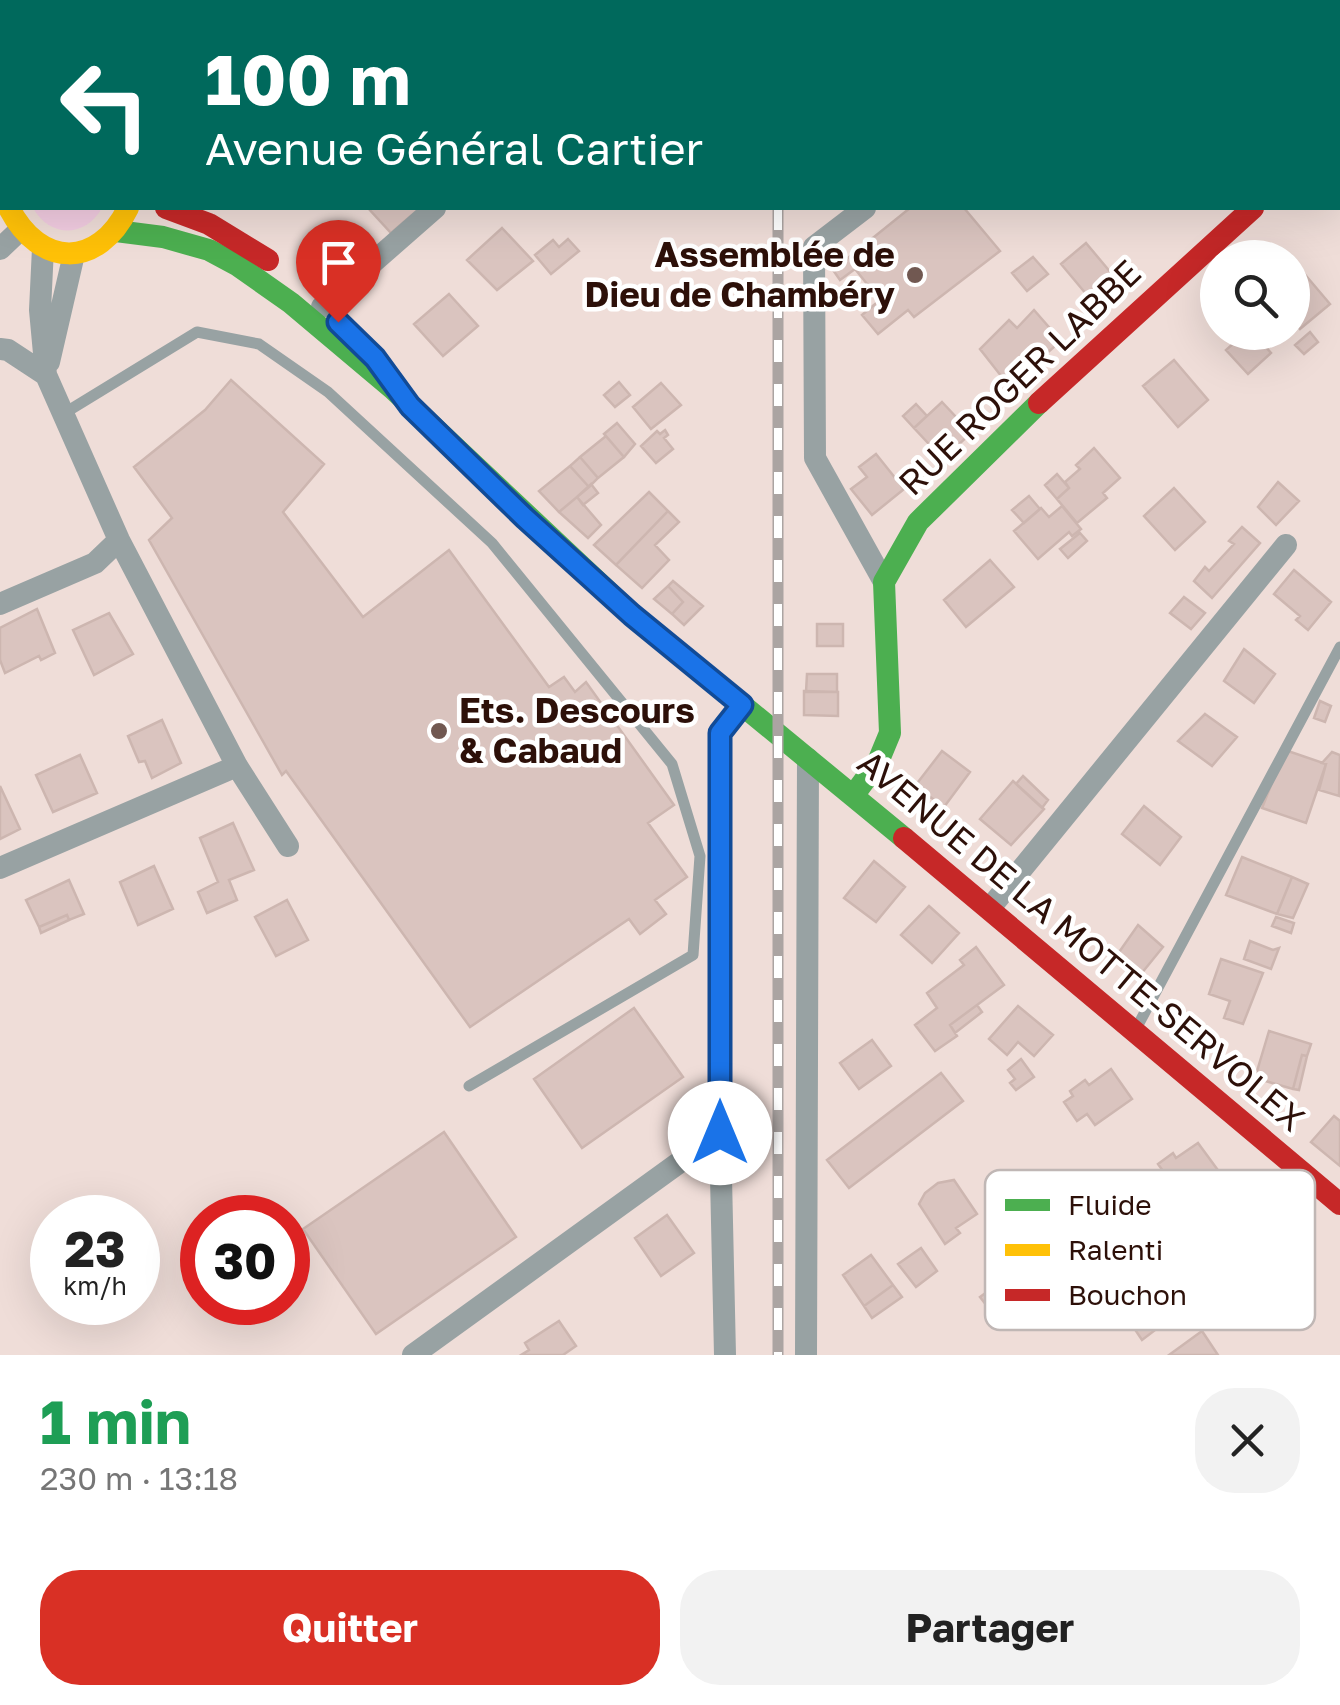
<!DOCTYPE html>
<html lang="fr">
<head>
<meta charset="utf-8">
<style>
  :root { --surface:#fff; --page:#f2f2f2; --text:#222; --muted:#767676; --accent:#d93025 }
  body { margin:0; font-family:"Golos Text",sans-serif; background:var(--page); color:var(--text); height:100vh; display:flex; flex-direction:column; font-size:38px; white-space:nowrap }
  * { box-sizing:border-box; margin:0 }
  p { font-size:32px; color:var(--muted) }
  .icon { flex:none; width:55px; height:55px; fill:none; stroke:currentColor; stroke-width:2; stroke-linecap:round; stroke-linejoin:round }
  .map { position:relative; height:1355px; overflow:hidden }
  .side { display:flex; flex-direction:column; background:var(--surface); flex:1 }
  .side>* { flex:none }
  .hud { position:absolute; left:0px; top:0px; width:1340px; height:210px; box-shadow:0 10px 40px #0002; background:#00695c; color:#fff; overflow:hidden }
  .controls { position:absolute; left:1200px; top:240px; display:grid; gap:20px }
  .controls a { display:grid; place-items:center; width:110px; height:110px; border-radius:50%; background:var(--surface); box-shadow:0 10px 40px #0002; font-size:50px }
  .speed { position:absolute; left:30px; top:1195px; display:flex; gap:20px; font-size:50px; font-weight:700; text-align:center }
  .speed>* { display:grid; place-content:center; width:130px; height:130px; border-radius:50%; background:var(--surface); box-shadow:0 10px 40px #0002; line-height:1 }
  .speed small { font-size:25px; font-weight:400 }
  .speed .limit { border:15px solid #d22; background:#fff; color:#111 }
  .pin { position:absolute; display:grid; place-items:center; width:85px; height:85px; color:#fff; margin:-102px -42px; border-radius:50% 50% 50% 0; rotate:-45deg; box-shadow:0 0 10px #0007 }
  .pin .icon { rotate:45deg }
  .me { position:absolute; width:110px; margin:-55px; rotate:0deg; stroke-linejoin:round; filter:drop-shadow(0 0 8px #0008) }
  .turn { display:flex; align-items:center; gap:35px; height:210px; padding:0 40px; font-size:45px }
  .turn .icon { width:130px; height:130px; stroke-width:2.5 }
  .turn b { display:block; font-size:70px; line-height:85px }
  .round { display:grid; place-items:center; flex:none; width:105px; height:105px; border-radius:40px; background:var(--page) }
  .headline { display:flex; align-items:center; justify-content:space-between; height:170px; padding:0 40px }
  h1 { font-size:60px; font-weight:700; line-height:75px; color:#1e9e55 }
  .action { display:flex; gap:20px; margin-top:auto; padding:20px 40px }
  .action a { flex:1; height:115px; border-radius:40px; background:var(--accent); color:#fff; font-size:40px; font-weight:700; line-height:115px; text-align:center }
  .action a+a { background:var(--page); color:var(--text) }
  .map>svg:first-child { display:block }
  .green { fill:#f2cce1 }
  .building { fill:#dac4bf; stroke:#cdb6b0; stroke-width:2.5 }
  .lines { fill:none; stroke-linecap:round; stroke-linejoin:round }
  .lane { stroke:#98a2a3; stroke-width:11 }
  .street { stroke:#98a2a3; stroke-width:22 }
  .fast { stroke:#4caf50; stroke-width:22 }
  .slow { stroke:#ffc107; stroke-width:22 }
  .jam { stroke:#c62828; stroke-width:22 }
  .rail-casing { stroke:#aba4a2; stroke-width:11 }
  .rail { stroke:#fff; stroke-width:8; stroke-dasharray:22; stroke-linecap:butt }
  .route-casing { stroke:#114b97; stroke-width:25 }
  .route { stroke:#1a73e8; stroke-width:18 }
  .poi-dot { fill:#715851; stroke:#fff; stroke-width:4 }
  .labels { text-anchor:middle; stroke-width:9; stroke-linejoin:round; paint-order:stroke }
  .poi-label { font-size:35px; font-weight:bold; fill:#2d1009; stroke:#fff; text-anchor:end }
  .street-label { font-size:35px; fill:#2d1009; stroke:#fff }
  .key { fill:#fff; stroke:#c0b7b5; stroke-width:2.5 }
  .key-label { font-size:28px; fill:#2d1009 }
</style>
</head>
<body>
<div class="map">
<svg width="1340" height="1355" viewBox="0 0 1340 1355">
  <rect width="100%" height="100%" fill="#efddd8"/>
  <!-- green -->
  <path class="green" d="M 33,208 L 102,208 C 85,238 50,238 33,208 Z"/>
  <!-- building -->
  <path class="building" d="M 368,208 L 420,208 L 391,233 Z
    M 910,208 L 964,208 L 1000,251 L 914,317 L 908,310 L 878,334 L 862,315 L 880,300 L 855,269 L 840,280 L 833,270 Z
    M 502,228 L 533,261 L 497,290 L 467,260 Z
    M 568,239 L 579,251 L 551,274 L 535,255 L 553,240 L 559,247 Z
    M 1086,243 L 1117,280 L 1092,301 L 1061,264 Z
    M 1033,257 L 1048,274 L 1027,291 L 1012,273 Z
    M 1302,271 L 1330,304 L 1300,329 L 1292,320 L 1292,279 Z
    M 449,294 L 478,326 L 443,356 L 414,324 Z
    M 1034,310 L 1061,341 L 1009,386 L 980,349 L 1009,320 L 1017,328 Z
    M 1246,332 L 1253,332 L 1271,353 L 1248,374 L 1226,350 Z
    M 1310,332 L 1318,342 L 1304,354 L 1295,345 Z
    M 1174,360 L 1208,400 L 1178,427 L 1143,386 Z
    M 231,380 L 324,464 L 283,512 L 363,617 L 449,550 L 549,687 L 564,677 L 575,692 L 586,682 L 674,805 L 648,823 L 687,877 L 655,900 L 666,914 L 640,934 L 629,919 L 470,1027 L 286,771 L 282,775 L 149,540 L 172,518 L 134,467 L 205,410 Z
    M 619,382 L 630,395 L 615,407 L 604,395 Z
    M 661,383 L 681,405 L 651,429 L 633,407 Z
    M 942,402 L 971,433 L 943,459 L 914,428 Z
    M 916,404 L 927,416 L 914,428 L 903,416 Z
    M 617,423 L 635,444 L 624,457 L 604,434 Z
    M 665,430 L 668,435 L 664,438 L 673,449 L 656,463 L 641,446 L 657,431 L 660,434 Z
    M 606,436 L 624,457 L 598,478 L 580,457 Z
    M 1094,448 L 1120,478 L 1103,493 L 1107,498 L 1077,523 L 1057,499 L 1069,488 L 1065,482 L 1080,469 L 1076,465 Z
    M 876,454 L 904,489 L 872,515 L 851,489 L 867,477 L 859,467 Z
    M 580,457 L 598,478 L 589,487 L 570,466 Z
    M 570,466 L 589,487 L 559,512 L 539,491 Z
    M 1057,474 L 1069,488 L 1057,499 L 1045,485 Z
    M 1278,482 L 1299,501 L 1276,525 L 1258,507 Z
    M 591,484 L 598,493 L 583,505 L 577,497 Z
    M 1174,488 L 1205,522 L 1175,550 L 1144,516 Z
    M 649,492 L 668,511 L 616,565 L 594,545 Z
    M 1029,496 L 1040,509 L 1024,523 L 1012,510 Z
    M 577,497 L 601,525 L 588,538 L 559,512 Z
    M 1062,506 L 1081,529 L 1072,536 L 1069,532 L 1038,559 L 1014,531 L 1041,508 L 1049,517 Z
    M 668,511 L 679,522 L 655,545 L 669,560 L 642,588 L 616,565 Z
    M 1242,527 L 1260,543 L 1212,598 L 1194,581 L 1205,567 L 1209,571 L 1234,544 L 1229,541 Z
    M 1080,533 L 1087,541 L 1068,558 L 1060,549 Z
    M 990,560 L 1014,587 L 966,627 L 944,600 Z
    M 1294,570 L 1331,602 L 1308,630 L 1296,620 L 1300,616 L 1274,594 Z
    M 673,581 L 703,606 L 684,625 L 672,614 L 683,602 L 668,586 Z
    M 668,586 L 683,602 L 672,614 L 654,599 Z
    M 1184,597 L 1205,613 L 1191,629 L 1170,613 Z
    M 37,609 L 55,653 L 41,660 L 39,656 L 5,673 L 0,660 L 0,628 Z
    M 109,613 L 133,654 L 94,675 L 73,630 Z
    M 817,624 L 843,624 L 843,646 L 817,646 Z
    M 1244,649 L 1275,674 L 1254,703 L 1224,681 Z
    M 807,674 L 837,674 L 837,692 L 806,692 Z
    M 804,691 L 838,692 L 838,716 L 804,715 Z
    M 1320,701 L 1331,706 L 1325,722 L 1314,718 Z
    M 1205,714 L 1237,737 L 1212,766 L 1178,741 Z
    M 162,720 L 181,763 L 152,778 L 145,761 L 139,762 L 128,736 Z
    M 1285,750 L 1326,764 L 1306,823 L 1262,808 Z
    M 942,751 L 970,772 L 944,807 L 915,786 Z
    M 1332,752 L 1340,755 L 1339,796 L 1319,790 L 1326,764 L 1322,763 Z
    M 80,755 L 97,793 L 53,812 L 36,775 Z
    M 1023,776 L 1048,800 L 1042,808 L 1016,784 Z
    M 1013,781 L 1044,809 L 1011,845 L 980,819 Z
    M 0,786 L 20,829 L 0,839 Z
    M 1144,806 L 1181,837 L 1160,865 L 1122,834 Z
    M 233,823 L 254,870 L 229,880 L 237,900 L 207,913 L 198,892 L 218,882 L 200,838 Z
    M 1242,857 L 1292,877 L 1277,914 L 1226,895 Z
    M 874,861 L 905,887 L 876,922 L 844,898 Z
    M 154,866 L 173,909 L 138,925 L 120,882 Z
    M 1292,877 L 1308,884 L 1293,918 L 1277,914 Z
    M 69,880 L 84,914 L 69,920 L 67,915 L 39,927 L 26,900 Z
    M 287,900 L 308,940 L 276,956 L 255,917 Z
    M 929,906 L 959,933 L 932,963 L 901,935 Z
    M 67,915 L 69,920 L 41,933 L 39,927 Z
    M 1276,917 L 1294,923 L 1291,933 L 1272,926 Z
    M 1138,925 L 1163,947 L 1141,974 L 1117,955 Z
    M 1250,941 L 1273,950 L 1279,948 L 1271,969 L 1244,959 Z
    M 976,947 L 1004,985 L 950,1025 L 957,1036 L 935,1051 L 915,1025 L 937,1008 L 927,993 L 964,965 L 960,960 Z
    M 1221,959 L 1263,973 L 1243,1024 L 1224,1018 L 1230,1001 L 1209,994 Z
    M 977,1005 L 982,1012 L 955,1033 L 950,1025 Z
    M 1018,1006 L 1053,1035 L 1034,1056 L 1018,1042 L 1007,1055 L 989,1039 Z
    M 634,1008 L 683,1077 L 582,1148 L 534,1079 Z
    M 1269,1031 L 1311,1044 L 1307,1056 L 1302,1055 L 1293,1089 L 1255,1078 Z
    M 872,1040 L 891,1066 L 859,1089 L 840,1063 Z
    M 1302,1055 L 1307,1056 L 1299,1090 L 1293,1089 Z
    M 1021,1059 L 1034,1077 L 1016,1090 L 1010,1083 L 1015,1079 L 1008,1070 Z
    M 1111,1069 L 1132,1099 L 1095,1125 L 1087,1114 L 1077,1121 L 1064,1102 L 1073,1096 L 1070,1091 L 1085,1080 L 1089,1085 Z
    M 941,1073 L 963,1101 L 849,1188 L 827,1160 Z
    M 1334,1116 L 1340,1121 L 1340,1166 L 1311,1142 Z
    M 444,1132 L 516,1237 L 376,1334 L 303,1229 Z
    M 1198,1143 L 1220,1173 L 1183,1199 L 1158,1164 L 1173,1153 L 1176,1158 Z
    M 954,1180 L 977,1214 L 956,1228 L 960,1233 L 945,1244 L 919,1204 L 925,1193 L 938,1183 Z
    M 667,1215 L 694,1253 L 661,1276 L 635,1238 Z
    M 921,1248 L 937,1271 L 916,1287 L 898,1264 Z
    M 871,1255 L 893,1285 L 864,1306 L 843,1275 Z
    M 1017,1270 L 1040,1302 L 1004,1328 L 980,1297 Z
    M 1158,1273 L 1184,1308 L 1142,1340 L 1118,1304 Z
    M 893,1285 L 902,1297 L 872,1318 L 864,1306 Z
    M 559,1321 L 576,1346 L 563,1355 L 521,1355 L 529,1350 L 525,1343 Z
    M 1202,1331 L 1218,1355 L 1169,1355 Z"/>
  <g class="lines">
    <!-- lane -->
    <path class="lane" d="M 63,414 L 197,332 L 259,344 L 328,392 L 492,543 L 672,764 L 700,856 L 693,955 L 469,1086
      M 1137,1027 L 1340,647"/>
    <!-- street -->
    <path class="street" d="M 959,0 L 961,2
      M 276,2 L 279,0
      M 667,2 L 670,0
      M 1118,2 L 1121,0
      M 1338,155 L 1340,154
      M 865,208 L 814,247 L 815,458 L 884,582
      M 43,248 L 40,310 L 46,375 L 119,540 L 237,766 L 288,846
      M 0,249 L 20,230
      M 322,307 L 435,208
      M 0,349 L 8,350 L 46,375
      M 49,362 L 74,254
      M 0,604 L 95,563 L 119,540
      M 0,868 L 237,766
      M 990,908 L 1286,545
      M 413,1355 L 720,1133
      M 725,1355 L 720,1133 L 720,733 L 742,705
      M 806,1355 L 808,759"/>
    <!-- fast -->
    <path class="fast" d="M 0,156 L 2,160
      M 116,231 L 163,237 L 209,250 L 237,265 L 291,303 L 392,388 L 634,616 L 904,838
      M 853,796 L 878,762 L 890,733 L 884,582 L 918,522 L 1039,403"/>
    <!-- slow -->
    <path class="slow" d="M 0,111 L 2,113
      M 9,208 C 40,268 98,269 128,208"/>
    <!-- jam -->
    <path class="jam" d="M 166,208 L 209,224 L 268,260
      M 1039,403 L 1253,208
      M 904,838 L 1340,1204"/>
    <defs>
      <path id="rail" d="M 779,2 L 779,0
        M 778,208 L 778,1355"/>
    </defs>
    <!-- rail casing -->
    <use href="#rail" class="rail-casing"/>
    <!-- rail -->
    <use href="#rail" class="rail"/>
  </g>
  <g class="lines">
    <defs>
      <path id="route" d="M 338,322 L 375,358 L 410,406 L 525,518 L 632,615 L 742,705 L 720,733 L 720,1133"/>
    </defs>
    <!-- route casing -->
    <use href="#route" class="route-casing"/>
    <!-- route -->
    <use href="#route" class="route"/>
  </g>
  <!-- markers -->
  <g class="poi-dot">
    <circle cx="915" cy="275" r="10"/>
    <circle cx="439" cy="731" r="10"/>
  </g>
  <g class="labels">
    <!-- poi labels -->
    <g class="poi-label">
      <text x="895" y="267">Assemblée de<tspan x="895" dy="40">Dieu de Chambéry</tspan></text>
      <text x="459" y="723" text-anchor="start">Ets. Descours<tspan x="459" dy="40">&amp; Cabaud</tspan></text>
    </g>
    <!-- street labels -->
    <g class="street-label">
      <text transform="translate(1020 378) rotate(-44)" y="12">RUE ROGER LABBE</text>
      <text transform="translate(1081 941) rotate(40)" y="12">AVENUE DE LA MOTTE-SERVOLEX</text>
    </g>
  </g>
  <!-- legend -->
  <rect x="985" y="1170" width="330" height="160" rx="15" class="key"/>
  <rect x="1005" y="1199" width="45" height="12" fill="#4caf50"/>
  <rect x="1005" y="1244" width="45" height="12" fill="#ffc107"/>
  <rect x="1005" y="1289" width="45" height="12" fill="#c62828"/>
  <g class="key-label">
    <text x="1068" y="1215">Fluide</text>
    <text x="1068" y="1260">Ralenti</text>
    <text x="1068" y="1305">Bouchon</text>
  </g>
</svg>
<div class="controls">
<a><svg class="icon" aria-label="search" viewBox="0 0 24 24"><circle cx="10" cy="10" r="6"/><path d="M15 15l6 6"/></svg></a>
</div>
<div class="speed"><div>23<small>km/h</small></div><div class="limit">30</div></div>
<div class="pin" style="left:338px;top:322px;background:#d93025"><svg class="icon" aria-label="arrive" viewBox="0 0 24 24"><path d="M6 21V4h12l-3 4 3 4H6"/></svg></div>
<svg class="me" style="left:720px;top:1133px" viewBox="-20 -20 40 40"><circle r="19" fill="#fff"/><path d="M0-13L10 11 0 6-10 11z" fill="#1a73e8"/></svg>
<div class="hud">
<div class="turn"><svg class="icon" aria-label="left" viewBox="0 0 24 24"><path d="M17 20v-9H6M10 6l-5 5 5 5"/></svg><div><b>100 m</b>Avenue Général Cartier</div></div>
</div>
</div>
<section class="side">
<div class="headline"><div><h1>1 min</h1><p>230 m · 13:18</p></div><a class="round"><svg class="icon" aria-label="close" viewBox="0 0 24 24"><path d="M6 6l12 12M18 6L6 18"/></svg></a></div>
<div class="action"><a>Quitter</a><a>Partager</a></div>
</section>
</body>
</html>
